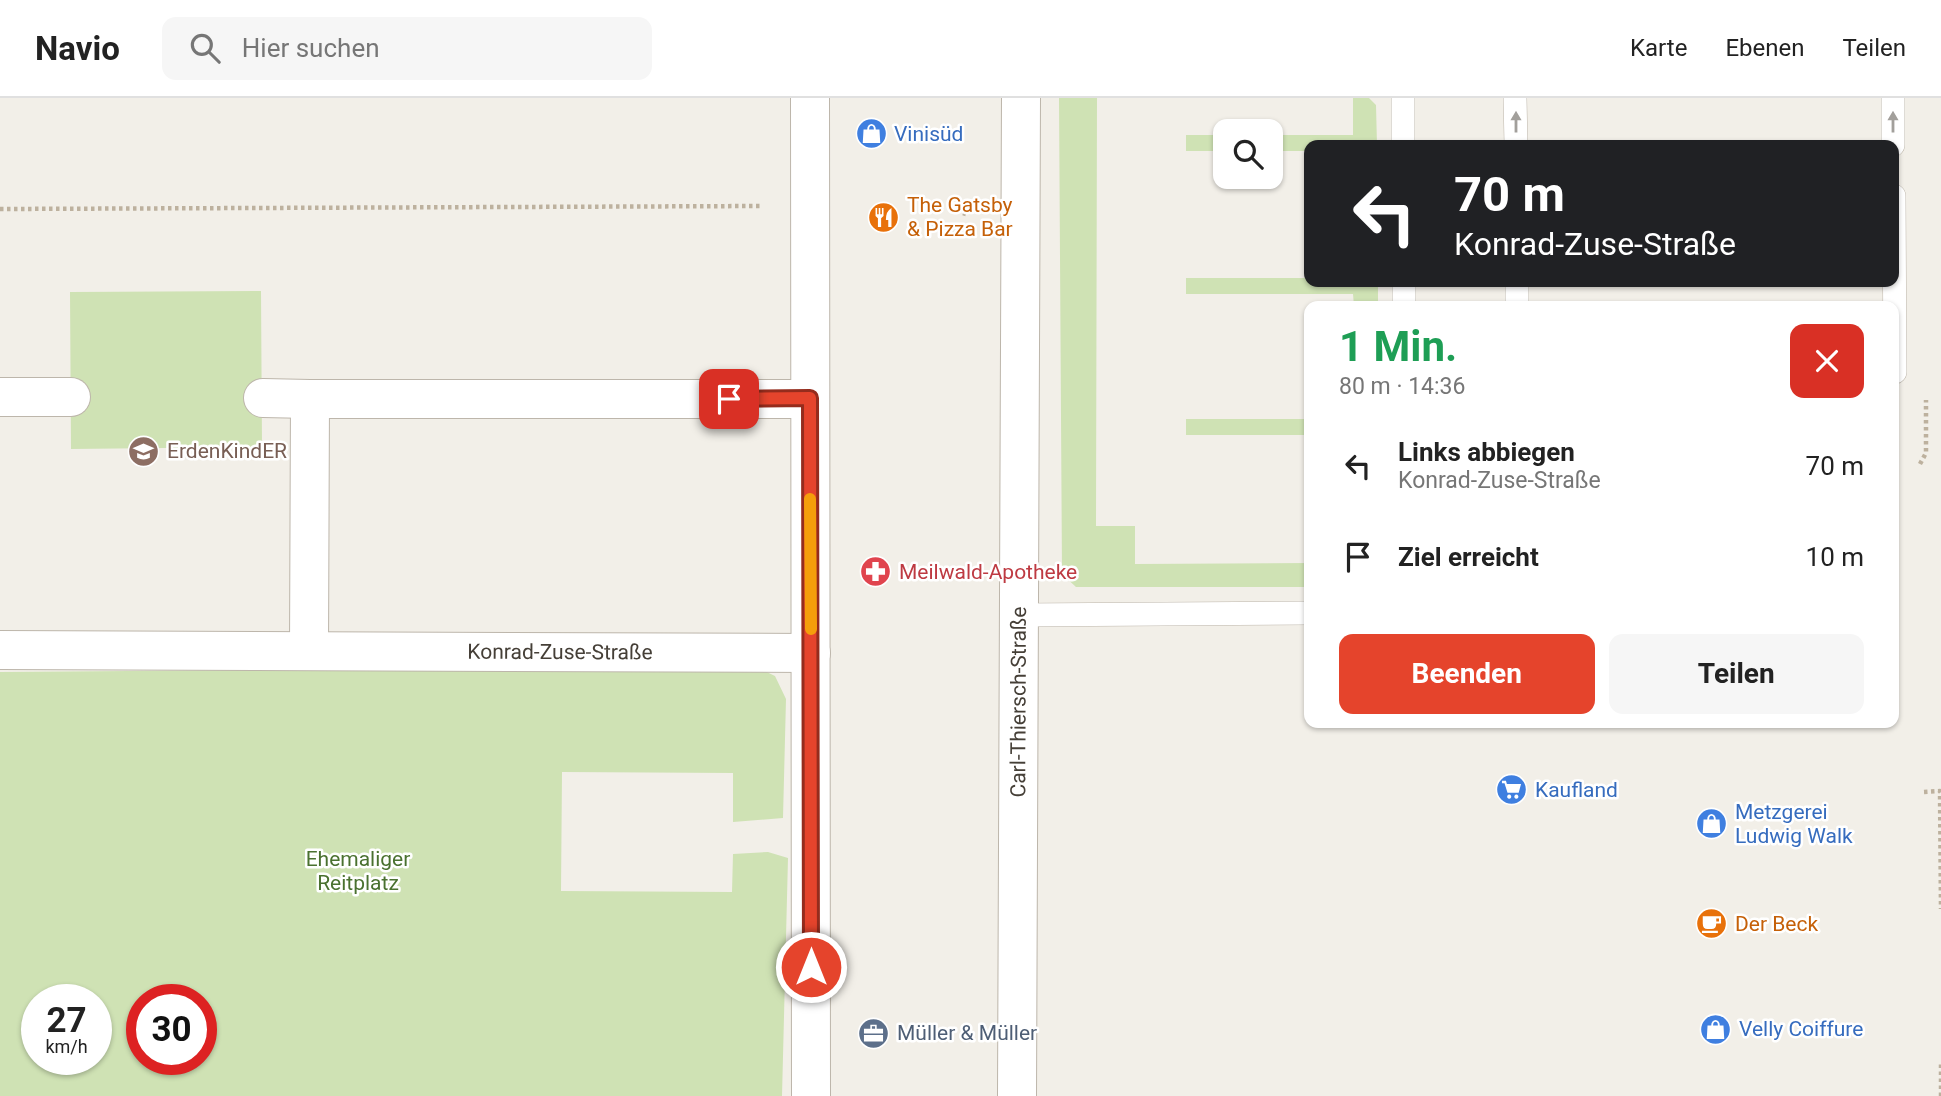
<!DOCTYPE html>
<html lang="de">
<head>
<meta charset="utf-8">
<style>
  :root { --surface:#fff; --page:#f6f6f6; --text:#222; --muted:#767676; --line:#e0e0e0; --accent:#e5442c }
  body { margin:0; font-family:Roboto,sans-serif; background:var(--page); color:var(--text); height:100vh; display:flex; flex-direction:column; font-size:26px; white-space:nowrap }
  * { box-sizing:border-box; margin:0 }
  p { font-size:23px; color:var(--muted) }
  .icon { flex:none; width:38px; height:38px; fill:none; stroke:currentColor; stroke-width:2; stroke-linecap:round; stroke-linejoin:round }
  .map { position:relative; flex:1; overflow:hidden }
  .panel { position:absolute; left:1304px; top:203px; width:595px; height:427px; display:flex; flex-direction:column; background:var(--surface); border-radius:14px; box-shadow:0 2px 5px #0004 }
  .panel>* { flex:none }
  .hud { position:absolute; left:1304px; top:42px; width:595px; height:147px; border-radius:14px; box-shadow:0 2px 5px #0004; background:#202124; color:#fff; overflow:hidden }
  .buttons { position:absolute; left:1213px; top:21px; display:grid; gap:14px }
  .buttons a { display:grid; place-items:center; width:70px; height:70px; border-radius:14px; background:var(--surface); box-shadow:0 2px 5px #0004; font-size:35px }
  .speed { position:absolute; left:21px; top:886px; display:flex; gap:14px; font-size:35px; font-weight:700; text-align:center }
  .speed>* { display:grid; place-content:center; width:91px; height:91px; border-radius:50%; background:var(--surface); box-shadow:0 2px 5px #0004; line-height:1 }
  .speed small { font-size:18px; font-weight:400 }
  .speed .limit { border:10px solid #d22; background:#fff; color:#111 }
  .pin { position:absolute; display:grid; place-items:center; width:60px; height:60px; color:#fff; margin:-30px; border-radius:14px; box-shadow:0 4px 10px #0006 }
  .me { position:absolute; width:77px; margin:-38px; rotate:0deg; stroke-linejoin:round; filter:drop-shadow(0 0 5px #0008) }
  .turn { display:flex; align-items:center; gap:24px; height:147px; padding:0 35px; font-size:32px }
  .turn .icon { width:91px; height:91px; stroke-width:2.5 }
  .turn b { display:block; font-size:49px; line-height:60px }
  .round { display:grid; place-items:center; flex:none; width:74px; height:74px; border-radius:14px; background:var(--page) }
  .headline { display:flex; align-items:center; justify-content:space-between; height:119px; padding:0 35px }
  h1 { font-size:42px; font-weight:700; line-height:52px; color:#1e9e55 }
  .action { display:flex; gap:14px; margin-top:auto; padding:14px 35px }
  .action a { flex:1; height:80px; border-radius:14px; background:var(--accent); color:#fff; font-size:28px; font-weight:700; line-height:80px; text-align:center }
  .action a+a { background:var(--page); color:var(--text) }
  ul { padding:0; list-style:none }
  li { display:flex; align-items:center; gap:21px; height:91px; padding:0 35px }
  li div { flex:1 }
  li b { display:block; font-size:26px }
  li em { font-style:normal }
  header { display:flex; align-items:center; gap:42px; box-sizing:border-box; height:98px; padding:0 35px; background:var(--surface); border-bottom:2px solid var(--line) }
  header strong { font-size:33px }
  nav { display:flex; gap:38px; margin-inline-start:auto; font-size:24px }
  .search { width:490px; height:63px; background:var(--page); display:flex; align-items:center; gap:18px; box-sizing:border-box; padding:0 24px; border-radius:14px; color:var(--muted); font-size:26px }
  .map>svg:first-child { display:block }
  .green { fill:#cfe2b4; fill-rule:evenodd }
  .lines { fill:none; stroke-linecap:round; stroke-linejoin:round }
  .lane-casing { stroke:#bdb6ab; stroke-width:24 }
  .street-casing { stroke:#bdb6ab; stroke-width:40 }
  .path { stroke:#bdb19e; stroke-width:4.5; stroke-dasharray:3.5 3.5; stroke-linecap:butt }
  .lane { stroke:#fff; stroke-width:23 }
  .street { stroke:#fff; stroke-width:38 }
  .oneway { fill:#a29f9b }
  .route-casing { stroke:#952c1d; stroke-width:18 }
  .route { stroke:#e5442c; stroke-width:12 }
  .slow { stroke:#f59e0b; stroke-width:12 }
  .labels { text-anchor:middle; stroke-width:5; stroke-linejoin:round; paint-order:stroke }
  .shop-label { font-size:21px; fill:#366cbe; stroke:#fff; text-anchor:start }
  .food-label { font-size:21px; fill:#c56008; stroke:#fff; text-anchor:start }
  .education-label { font-size:21px; fill:#785e54; stroke:#fff; text-anchor:start }
  .health-label { font-size:21px; fill:#be3a42; stroke:#fff; text-anchor:start }
  .street-label { font-size:21px; fill:#453f37; stroke:#fff }
  .park-label { font-size:21px; fill:#4a7130; stroke:#fff }
  .service-label { font-size:21px; fill:#4e5e75; stroke:#fff; text-anchor:start }
</style>
</head>
<body>
<header>
<strong>Navio</strong>
<div class="search"><svg class="icon" aria-label="search" viewBox="0 0 24 24"><circle cx="10" cy="10" r="6"/><path d="M15 15l6 6"/></svg>Hier suchen</div>
<nav><a>Karte</a><a>Ebenen</a><a>Teilen</a></nav>
</header>
<div class="map">
<svg width="1941" height="998" viewBox="0 0 1941 998">
  <rect width="100%" height="100%" fill="#f2efe8"/>
  <!-- green -->
  <path class="green" d="M 1059,0 L 1097,0 L 1096,428 L 1135,428 L 1135,466 L 1309,465 L 1309,489 L 1076,489 L 1062,476 Z
    M 1353,0 L 1369,0 L 1376,7 L 1377,47 L 1309,47 L 1309,53 L 1271,53 L 1271,37 L 1353,37 Z
    M 1186,37 L 1225,37 L 1225,53 L 1186,53 Z
    M 1186,180 L 1309,180 L 1309,184 L 1378,184 L 1378,208 L 1354,208 L 1353,196 L 1186,196 Z
    M 261,193 L 262,349 L 71,351 L 70,194 Z
    M 1186,321 L 1309,321 L 1309,337 L 1186,337 Z
    M 754,568 L 775,578 L 786,601 L 783,720 L 733,724 L 733,675 L 562,674 L 561,793 L 732,794 L 733,756 L 768,754 L 788,760 L 782,998 L 0,998 L 0,574 ZM 37,901 L 96,901 L 96,961 L 37,961 ZM 142,901 L 201,901 L 201,961 L 142,961 Z"/>
  <g class="lines">
    <defs>
      <path id="lane" d="M 1403,0 L 1403,47
        M 1515,0 L 1516,47
        M 1893,0 L 1893,47
        M 1894,98 L 1895,274
        M 1404,184 L 1404,208
        M 1517,184 L 1517,208
        M 1020,517 L 1309,515"/>
      <g id="street">
        <path d="M 810,0 L 811,998"/>
        <path d="M 0,299 L 71,299"/>
        <path d="M 263,300 L 310,301"/>
        <path id="s1" d="M 0,552 L 811,555"/>
        <path d="M 309,552 L 310,301 L 810,301"/>
        <path id="s2" d="M 1017,998 L 1021,0"/>
      </g>
    </defs>
    <!-- lane casing -->
    <use href="#lane" class="lane-casing"/>
    <!-- street casing -->
    <use href="#street" class="street-casing"/>
    <!-- path -->
    <path class="path" d="M 0,111 L 761,108
      M 963,115 L 966,116
      M 1920,366 L 1926,355 L 1926,302
      M 1924,694 L 1940,693 L 1941,811
      M 1941,998 L 1941,966"/>
    <!-- lane -->
    <use href="#lane" class="lane"/>
    <!-- street -->
    <use href="#street" class="street"/>
  </g>
  <!-- one-way arrows -->
  <defs><path id="oneway-solid" d="M-6-.8H1V-3.2L6.5 0L1 3.2V.8H-6Z" transform="scale(1.75)"/></defs>
  <g class="oneway">
    <use href="#oneway-solid" transform="translate(1516 24) rotate(-90)"/>
    <use href="#oneway-solid" transform="translate(1893 24) rotate(-90)"/>
  </g>
  <g class="lines">
    <defs>
      <path id="route" d="M 729,301 L 810,300 L 811,869"/>
    </defs>
    <!-- route casing -->
    <use href="#route" class="route-casing"/>
    <!-- route -->
    <use href="#route" class="route"/>
    <!-- slow -->
    <path class="slow" d="M 810,401 L 811,531"/>
  </g>
  <!-- icons -->
  <defs>
    <symbol id="shop-disc" viewBox="-11 -11 22 22"><circle r="9.5" fill="#3f7fe0" stroke="#fff"/><path d="M-5-2.5h2.3a2.7 3.5 0 0 1 5.4 0H5L5.5 6h-11ZM-1.5-2.5h3a1.5 2.3 0 0 0-3 0Z" fill="#fff"/></symbol>
    <symbol id="restaurant-disc" viewBox="-11 -11 22 22"><circle r="9.5" fill="#e8710a" stroke="#fff"/><path d="M-5-6h1v4h1v-4h1v4h1v-4h1v5L-1.5 .5V6h-2V.5L-5-1ZM5-6V6H3V1.5H1.5Q1.5-4 5-6Z" fill="#fff"/></symbol>
    <symbol id="school-disc" viewBox="-11 -11 22 22"><circle r="9.5" fill="#8d6e63" stroke="#fff"/><path d="M0-5L7-2L0 1L-7-2ZM-4 1L0 2.5L4 1V4Q0 6-4 4Z" fill="#fff"/></symbol>
    <symbol id="pharmacy-disc" viewBox="-11 -11 22 22"><circle r="9.5" fill="#e0444e" stroke="#fff"/><path d="M-2-6h4v4h4v4h-4v4h-4v-4h-4v-4h4Z" fill="#fff"/></symbol>
    <symbol id="supermarket-disc" viewBox="-11 -11 22 22"><circle r="9.5" fill="#3f7fe0" stroke="#fff"/><path d="M-6-5.5h2.5l.6 2H6L4.5 2H-2.5L-4.4-4H-6ZM-1.5 3.2a1.3 1.3 0 1 0 .1 0ZM3 3.2a1.3 1.3 0 1 0 .1 0Z" fill="#fff"/></symbol>
    <symbol id="cafe-disc" viewBox="-11 -11 22 22"><circle r="9.5" fill="#e8710a" stroke="#fff"/><path d="M-5.5-4.5H6V0H3Q3 3.5 0 3.5H-2.5Q-5.5 3.5-5.5 0ZM3-3.2v2h1.7v-2ZM-6 4.5H4V6H-6Z" fill="#fff"/></symbol>
    <symbol id="office-disc" viewBox="-11 -11 22 22"><circle r="9.5" fill="#5c6f8a" stroke="#fff"/><path d="M-6-3h4V-5.5h4V-3h4V5H-6ZM-1-4.5V-3h2v-1.5ZM-6 0V1H6V0Z" fill="#fff"/></symbol>
  </defs>
  <g fill-rule="evenodd">
    <use href="#shop-disc" x="854" y="18" width="35" height="35"/>
    <use href="#restaurant-disc" x="866" y="102" width="35" height="35"/>
    <use href="#school-disc" x="126" y="336" width="35" height="35"/>
    <use href="#pharmacy-disc" x="858" y="456" width="35" height="35"/>
    <use href="#supermarket-disc" x="1494" y="674" width="35" height="35"/>
    <use href="#shop-disc" x="1694" y="708" width="35" height="35"/>
    <use href="#cafe-disc" x="1694" y="808" width="35" height="35"/>
    <use href="#shop-disc" x="1698" y="914" width="35" height="35"/>
    <use href="#office-disc" x="856" y="918" width="35" height="35"/>
  </g>
  <g class="labels">
    <!-- shop labels -->
    <g class="shop-label">
      <text x="894" y="43">Vinisüd</text>
      <text x="1535" y="699">Kaufland</text>
      <text x="1735" y="721">Metzgerei<tspan x="1735" dy="24">Ludwig Walk</tspan></text>
      <text x="1739" y="938">Velly Coiffure</text>
    </g>
    <!-- food labels -->
    <g class="food-label">
      <text x="907" y="114">The Gatsby<tspan x="907" dy="24">&amp; Pizza Bar</tspan></text>
      <text x="1735" y="833">Der Beck</text>
    </g>
    <!-- education labels -->
    <g class="education-label">
      <text x="167" y="360">ErdenKindER</text>
    </g>
    <!-- health labels -->
    <g class="health-label">
      <text x="899" y="481">Meilwald-Apotheke</text>
    </g>
    <!-- street labels -->
    <g class="street-label">
      <text dy="7" stroke="none"><textPath href="#s1" startOffset="560">Konrad-Zuse-Straße</textPath></text>
      <text dy="7" stroke="none"><textPath href="#s2" startOffset="394">Carl-Thiersch-Straße</textPath></text>
    </g>
    <!-- park labels -->
    <g class="park-label">
      <text x="358" y="768">Ehemaliger<tspan x="358" dy="24">Reitplatz</tspan></text>
    </g>
    <!-- service labels -->
    <g class="service-label">
      <text x="897" y="942">Müller &amp; Müller</text>
    </g>
  </g>
</svg>
<div class="buttons">
<a><svg class="icon" aria-label="search" viewBox="0 0 24 24"><circle cx="10" cy="10" r="6"/><path d="M15 15l6 6"/></svg></a>
</div>
<div class="speed"><div>27<small>km/h</small></div><div class="limit">30</div></div>
<div class="pin" style="left:729px;top:301px;background:#d93025"><svg class="icon" aria-label="arrive" viewBox="0 0 24 24"><path d="M6 21V4h12l-3 4 3 4H6"/></svg></div>
<svg class="me" style="left:811px;top:869px" viewBox="-20 -20 40 40"><circle r="17" fill="#e5442c" stroke="#fff" stroke-width="3"/><path d="M0-11L8 9 0 5-8 9z" fill="#fff"/></svg>
<div class="hud">
<div class="turn"><svg class="icon" aria-label="left" viewBox="0 0 24 24"><path d="M17 20v-9H6M10 6l-5 5 5 5"/></svg><div><b>70 m</b>Konrad-Zuse-Straße</div></div>
</div>
<section class="panel">
<div class="headline"><div><h1>1 Min.</h1><p>80 m · 14:36</p></div><a class="round" style="background:#d93025;color:#fff"><svg class="icon" aria-label="close" viewBox="0 0 24 24"><path d="M6 6l12 12M18 6L6 18"/></svg></a></div>
<ul>
<li><svg class="icon" aria-label="left" viewBox="0 0 24 24"><path d="M17 20v-9H6M10 6l-5 5 5 5"/></svg><div><b>Links abbiegen</b><p>Konrad-Zuse-Straße</p></div><em>70 m</em></li>
<li><svg class="icon" aria-label="arrive" viewBox="0 0 24 24"><path d="M6 21V4h12l-3 4 3 4H6"/></svg><div><b>Ziel erreicht</b></div><em>10 m</em></li>
</ul>
<div class="action"><a>Beenden</a><a>Teilen</a></div>
</section>
</div>
</body>
</html>
